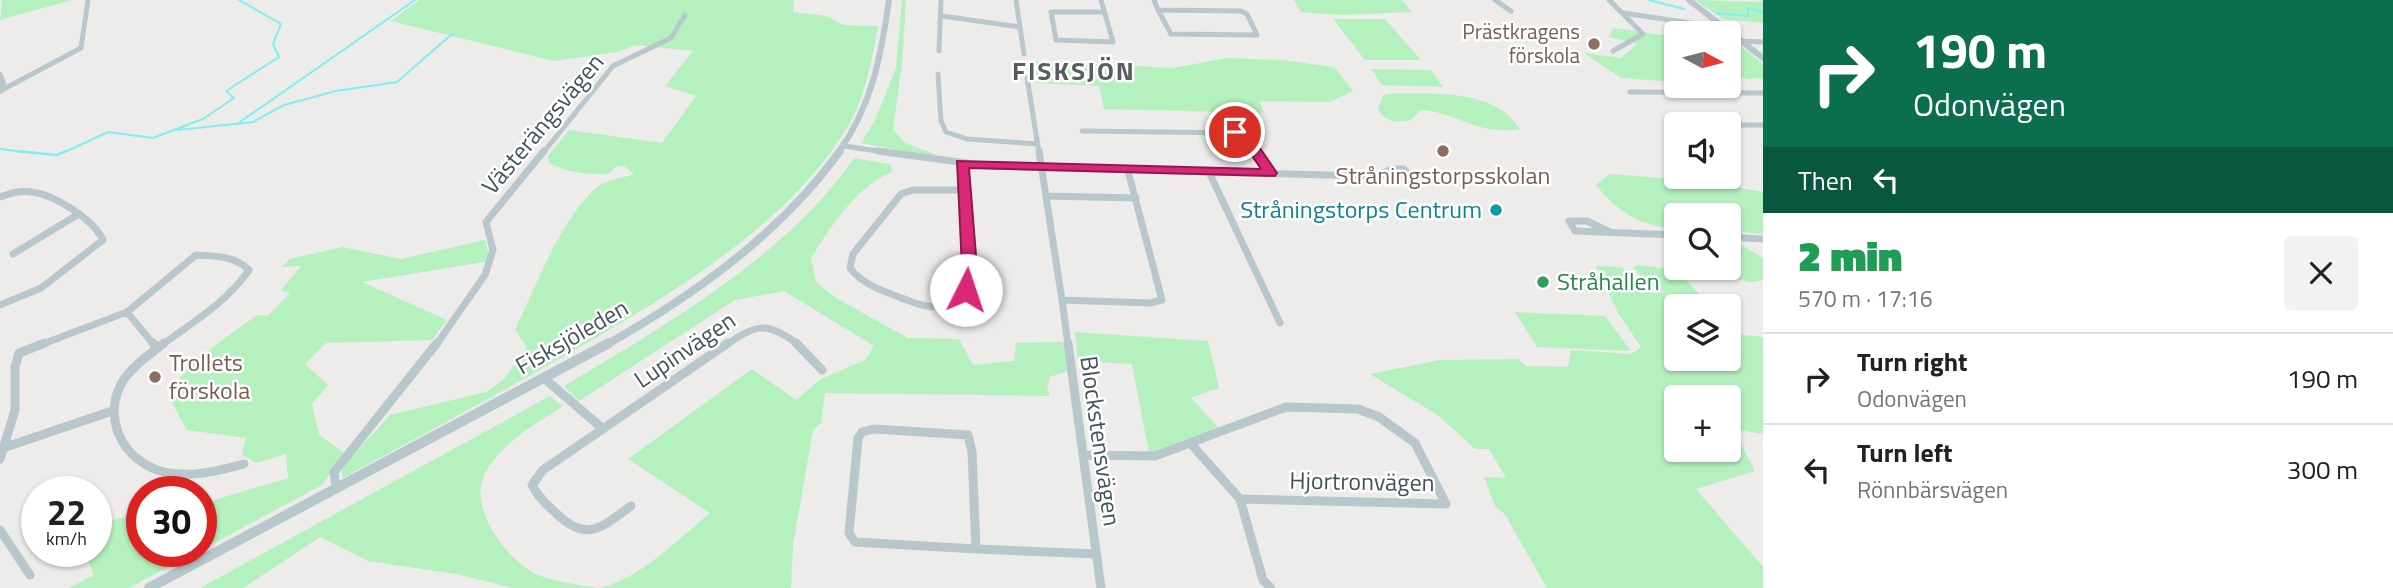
<!DOCTYPE html>
<html lang="en">
<head>
<meta charset="utf-8">
<style>
  :root { --surface:#fff; --page:#f2f2f2; --text:#202124; --muted:#757577; --line:#e0e0e0 }
  body { margin:0; font-family:"Titillium Web",sans-serif; background:var(--page); color:var(--text); height:100vh; display:flex; flex-direction:column; font-size:26px; white-space:nowrap }
  * { box-sizing:border-box; margin:0 }
  p { font-size:23px; color:var(--muted) }
  .icon { flex:none; width:38px; height:38px; fill:none; stroke:currentColor; stroke-width:2; stroke-linecap:round; stroke-linejoin:round }
  .map { position:relative; flex:1; overflow:hidden }
  .side { display:flex; flex-direction:column; background:var(--surface); width:630px }
  .side>* { flex:none }
  .banner { background:#0b6e4f; color:#fff; overflow:hidden }
  .needle { width:46px; rotate:97deg }
  .fabs { position:absolute; left:1664px; top:21px; display:grid; gap:14px }
  .fabs a { display:grid; place-items:center; width:77px; height:77px; border-radius:7px; background:var(--surface); box-shadow:0 2px 5px #0004; font-size:35px }
  .speed { position:absolute; left:21px; top:476px; display:flex; gap:14px; font-size:35px; font-weight:700; text-align:center }
  .speed>* { display:grid; place-content:center; width:91px; height:91px; border-radius:50%; background:var(--surface); box-shadow:0 2px 5px #0004; line-height:1 }
  .speed small { font-size:18px; font-weight:400 }
  .speed .limit { border:10px solid #d22; background:#fff; color:#111 }
  .pin { position:absolute; display:grid; place-items:center; width:60px; height:60px; color:#fff; margin:-30px; border:4px solid #fff; border-radius:50%; box-shadow:0 2px 7px #0007 }
  .me { position:absolute; width:77px; margin:-38px; rotate:4deg; stroke-linejoin:round; filter:drop-shadow(0 0 5px #0008) }
  .turn { display:flex; align-items:center; gap:24px; height:147px; padding:0 35px; font-size:32px }
  .turn .icon { width:91px; height:91px; stroke-width:2.5 }
  .turn b { display:block; font-size:49px; line-height:60px }
  .then { display:flex; align-items:center; height:66px; padding:0 35px; background:#0003; gap:14px; font-size:26px }
  .round { display:grid; place-items:center; flex:none; width:74px; height:74px; border-radius:7px; background:var(--page) }
  .head { display:flex; align-items:center; justify-content:space-between; height:119px; padding:0 35px }
  h1 { font-size:42px; font-weight:800; line-height:52px; color:#1e9e55 }
  ul { padding:0; list-style:none }
  li { display:flex; align-items:center; gap:21px; height:91px; padding:0 35px; border-top:2px solid var(--line) }
  li div { flex:1 }
  li b { display:block; font-size:26px }
  li em { font-style:normal }
  main { display:flex; flex:1; min-height:0 }
  .map>svg:first-child { display:block }
  .green { fill:#b5f0bf; fill-rule:evenodd }
  .lines { fill:none; stroke-linecap:round; stroke-linejoin:round }
  .stream-far1 { stroke:#7ff0f0; stroke-width:2 }
  .stream { stroke:#7ff0f0; stroke-width:2.5 }
  .minor-far2 { stroke:#b8c7cc; stroke-width:5 }
  .minor-far1 { stroke:#b8c7cc; stroke-width:7 }
  .minor { stroke:#b8c7cc; stroke-width:9 }
  .tertiary-far2 { stroke:#b8c7cc; stroke-width:6 }
  .tertiary-far1 { stroke:#b8c7cc; stroke-width:8 }
  .tertiary { stroke:#b8c7cc; stroke-width:10 }
  .route { fill:#db2777; stroke:#8e194d; stroke-width:2 }
  .education-dot { fill:#8d6e63; stroke:#fff; stroke-width:2.5 }
  .culture-dot { fill:#0f9aa8; stroke:#fff; stroke-width:2.5 }
  .leisure-dot { fill:#2e9e5b; stroke:#fff; stroke-width:2.5 }
  .labels { text-anchor:middle; stroke-width:5; stroke-linejoin:round; paint-order:stroke }
  .far-education-label { font-size:21px; fill:#785e54; stroke:#fff; text-anchor:end }
  .street-label { font-size:24px; fill:#435359; stroke:#fff }
  .education-label { font-size:24px; fill:#785e54; stroke:#fff }
  .culture-label { font-size:24px; fill:#0d838f; stroke:#fff; text-anchor:end }
  .leisure-label { font-size:24px; fill:#27864d; stroke:#fff; text-anchor:start }
  .far-district-label { font-size:26px; font-weight:bold; letter-spacing:2px; fill:#585d61; stroke:#fff }
</style>
</head>
<body>
<main>
<div class="map">
<svg width="1763" height="588" viewBox="0 0 1763 588">
  <rect width="100%" height="100%" fill="#eeebeb"/>
  <!-- green -->
  <path class="green" d="M 2,0 L 72,0 L 0,20 Z
    M 419,0 L 794,0 L 793,12 L 827,16 L 843,25 L 878,26 C 872,59 866,93 850,123 C 792,222 676,291 580,347 C 502,392 423,435 343,478 L 341,468 L 390,415 L 486,392 L 504,379 L 527,347 L 515,330 C 535,288 561,219 595,189 C 606,179 621,179 634,174 L 624,166 L 615,167 L 608,174 C 587,174 568,173 549,163 L 548,156 L 569,130 L 662,143 L 696,96 L 665,86 L 693,51 L 636,45 L 617,52 L 554,61 L 391,21 Z
    M 902,0 L 906,0 L 902,63 L 893,129 L 905,143 L 937,155 L 934,157 L 861,143 L 875,120 L 896,68 Z
    M 1294,0 L 1402,0 L 1412,12 L 1339,15 L 1301,12 Z
    M 1695,0 L 1763,2 L 1763,23 L 1723,19 Z
    M 1333,19 L 1385,19 L 1421,60 L 1365,60 Z
    M 1613,28 L 1676,37 L 1676,82 L 1621,78 L 1584,53 L 1621,58 L 1637,44 L 1609,37 Z
    M 1729,44 L 1741,46 L 1763,64 L 1763,78 L 1747,79 L 1729,73 Z
    M 1227,58 L 1282,60 L 1334,67 L 1353,91 L 1330,102 L 1260,101 L 1264,113 L 1104,109 L 1099,86 L 1032,83 L 1041,77 L 1031,73 L 1029,63 L 1037,61 L 1174,68 Z
    M 1371,69 L 1431,70 L 1443,87 L 1382,85 Z
    M 1396,93 C 1436,94 1495,89 1520,129 C 1477,136 1460,113 1421,110 L 1411,120 C 1396,123 1384,122 1378,108 L 1383,95 Z
    M 854,158 L 890,164 L 892,172 C 857,186 831,226 811,258 L 816,282 L 836,298 L 908,338 L 959,339 L 973,365 L 1014,361 L 1016,343 L 1063,342 L 1067,371 L 1050,377 L 1047,387 L 1050,396 L 825,393 L 821,423 L 813,430 L 793,545 L 791,588 L 599,588 C 640,579 677,540 710,513 L 628,459 L 752,369 L 796,400 L 821,379 L 865,360 L 874,346 L 784,291 L 735,300 L 579,401 L 564,386 C 664,326 787,256 854,158 Z
    M 1610,174 L 1701,181 L 1763,192 L 1763,234 L 1729,231 L 1729,215 L 1676,215 L 1676,228 C 1641,227 1618,212 1596,185 Z
    M 485,240 L 490,261 L 362,282 L 447,320 L 432,340 L 326,343 L 305,364 L 328,385 L 312,404 L 319,435 L 343,452 L 322,485 L 201,550 L 201,504 L 288,478 L 286,454 L 256,463 L 242,455 L 246,438 L 187,430 L 169,397 C 179,366 231,335 257,315 L 268,316 L 290,293 L 281,290 L 301,266 L 281,267 L 290,259 L 342,247 L 401,259 Z
    M 1729,241 L 1736,242 L 1760,256 L 1763,259 L 1763,280 L 1750,282 L 1707,274 L 1703,268 L 1729,268 Z
    M 1638,265 L 1677,270 L 1710,306 L 1676,306 L 1676,359 L 1729,359 L 1729,327 L 1736,334 L 1763,337 L 1763,434 L 1733,429 L 1755,471 L 1696,489 L 1763,567 L 1763,588 L 1547,588 L 1504,513 L 1496,508 L 1484,477 L 1506,478 L 1489,449 L 1475,449 L 1439,416 L 1370,374 L 1440,360 L 1518,359 L 1526,366 L 1568,367 L 1571,350 L 1631,354 L 1641,347 L 1617,311 L 1596,266 L 1622,267 C 1633,282 1643,297 1664,292 L 1641,277 L 1633,267 ZM 1729,397 L 1729,450 L 1676,450 L 1676,397 Z
    M 1515,312 L 1605,316 L 1631,351 L 1537,347 Z
    M 1075,332 L 1208,341 L 1219,388 L 1191,398 L 1219,428 L 1149,453 L 1132,364 L 1078,361 Z
    M 550,396 L 563,406 C 535,424 503,442 486,471 C 467,505 502,553 530,571 C 549,582 577,584 598,588 L 513,588 L 456,574 L 368,561 L 320,537 L 243,588 L 200,588 Z
    M 142,513 L 142,551 L 198,551 L 129,588 L 69,588 L 94,575 L 84,551 L 96,551 C 96,517 114,521 142,513 Z"/>
  <g class="lines">
    <!-- stream-far1 -->
    <path class="stream-far1" d="M 1649,0 L 1684,9
      M 1716,13 L 1748,16 L 1748,8 L 1763,12
      M 237,124 L 415,0
      M 178,130 L 253,122 L 284,105 L 336,91 L 397,82 L 452,34
      M 0,149 L 33,153
      M 63,153 L 108,132 L 153,138 L 203,119 L 234,98 L 226,91 L 279,57 L 273,44 L 281,24 L 239,0"/>
    <!-- stream -->
    <path class="stream" d="M 17,151 L 57,155 L 66,151"/>
    <!-- minor-far2 -->
    <path class="minor-far2" d="M 1016,0 L 1024,54
      M 1101,0 L 1113,42 L 1056,40 L 1051,12 L 1104,12
      M 1154,0 L 1158,10
      M 1495,0 L 1511,11
      M 1609,0 L 1643,34 L 1613,51
      M 1158,10 L 1241,11 L 1247,14 L 1257,35 L 1171,34 Z
      M 1623,13 L 1704,25
      M 942,16 L 1020,27
      M 1741,41 L 1763,42
      M 939,51 L 941,0
      M 938,74 L 941,121 L 946,132 L 967,139 L 1038,144
      M 1027,77 L 1039,153
      M 0,91 L 81,48 L 88,0
      M 1630,92 L 1763,93
      M 1729,125 L 1763,125
      M 1082,131 L 1241,133 L 1255,153
      M 844,146 L 891,153
      M 543,153 L 613,66 L 671,38 L 685,15"/>
    <!-- minor-far1 -->
    <path class="minor-far1" d="M 878,151 L 989,166 L 1402,177 L 1408,174 L 1404,169 L 1392,169 L 1376,176
      M 1039,151 L 1062,300 L 1150,303 L 1162,300 L 1128,171
      M 1254,151 L 1270,173
      M 962,164 L 964,190
      M 1209,172 L 1280,323
      M 913,190 L 964,190 C 967,240 992,334 907,300 C 888,293 862,285 850,268 L 853,254 L 901,194 Z
      M 1046,196 L 1136,198
      M 0,197 C 11,193 20,190 32,192 C 55,195 93,219 103,240 L 41,288 L 0,305
      M 1610,232 L 1587,221 L 1569,221 L 1575,231 L 1676,235
      M 1729,237 L 1763,239
      M 13,254 L 77,215
      M 1062,300 L 1068,345
      M 127,312 L 154,345
      M 40,345 L 127,312 L 196,255 C 215,256 235,256 249,270 C 226,303 194,321 162,345
      M 436,345 L 485,275 L 493,250 L 486,222 L 544,151
      M 726,345 C 756,324 767,321 799,345"/>
    <!-- minor -->
    <path class="minor" d="M 153,343 L 157,348
      M 164,343 C 150,354 134,365 124,379 C 100,417 123,462 164,472 C 191,478 218,471 244,464
      M 796,343 L 822,370
      M 1068,343 L 1101,588
      M 544,378 L 603,429
      M 874,429 L 968,435 L 972,452 L 976,549 L 855,542 L 849,533 L 858,438 L 862,432 Z
      M 1191,444 L 1240,499 L 1263,580 L 1271,588
      M 3,448 L 112,411
      M 1083,455 L 1155,456 L 1286,407 L 1358,409 L 1379,417 L 1415,443 L 1446,504 L 1240,499
      M 0,459 L 15,410 L 15,367 L 19,353 L 45,343
      M 336,489 L 334,472 L 437,343
      M 631,506 C 603,526 588,543 558,515 C 548,506 538,497 532,485 L 543,470 L 728,343
      M 0,530 L 30,575
      M 976,549 L 1096,554"/>
    <!-- tertiary-far2 -->
    <path class="tertiary-far2" d="M 1689,0 L 1763,58
      M 0,75 L 3,83 L 0,91
      M 838,153 C 872,106 881,56 889,0"/>
    <!-- tertiary-far1 -->
    <path class="tertiary-far1" d="M 606,345 C 694,295 780,234 840,151"/>
    <!-- tertiary -->
    <path class="tertiary" d="M 149,588 L 609,343"/>
  </g>
  <!-- route -->
  <path class="route" d="M 1235,128 L 1249,132 L 1277,173 L 1275,176 L 969,168 L 977,268 L 972,294 L 966,296 L 958,290 L 962,268 L 957,161 L 1261,169 L 1240,138 L 1229,132 Z"/>
  <!-- markers -->
  <g class="education-dot">
    <circle cx="1594" cy="44" r="7"/>
    <circle cx="1443" cy="151" r="7"/>
    <circle cx="155" cy="377" r="7"/>
  </g>
  <circle class="culture-dot" cx="1496" cy="210" r="7"/>
  <circle class="leisure-dot" cx="1543" cy="282" r="7"/>
  <g class="labels">
    <!-- far-education labels -->
    <g class="far-education-label">
      <text x="1580" y="39">Prästkragens<tspan x="1580" dy="24">förskola</tspan></text>
    </g>
    <!-- street labels -->
    <g class="street-label">
      <text transform="translate(543 124) rotate(-50)" y="8">Västerängsvägen</text>
      <text transform="translate(572 337) rotate(-30)" y="8">Fisksjöleden</text>
      <text transform="translate(685 350) rotate(-34)" y="8">Lupinvägen</text>
      <text transform="translate(1100 441) rotate(82)" y="8">Blockstensvägen</text>
      <text transform="translate(1362 482) rotate(1)" y="8">Hjortronvägen</text>
    </g>
    <!-- education labels -->
    <g class="education-label">
      <text x="1443" y="184">Stråningstorpsskolan</text>
      <text x="169" y="371" text-anchor="start">Trollets<tspan x="169" dy="28">förskola</tspan></text>
    </g>
    <!-- culture labels -->
    <g class="culture-label">
      <text x="1482" y="218">Stråningstorps Centrum</text>
    </g>
    <!-- leisure labels -->
    <g class="leisure-label">
      <text x="1557" y="290">Stråhallen</text>
    </g>
    <!-- far-district labels -->
    <g class="far-district-label">
      <text x="1074" y="80">FISKSJÖN</text>
    </g>
  </g>
</svg>
<div class="fabs">
<a><svg class="needle" viewBox="-14 -14 28 28"><path d="M0-13l5 13h-10z" fill="#e53935"/><path d="M0 13l5-13h-10z" fill="#757577"/></svg></a>
<a><svg class="icon" aria-label="sound" viewBox="0 0 24 24"><path d="M4 9h4l5-4v14l-5-4H4zM17 9q2 3 0 6"/></svg></a>
<a><svg class="icon" aria-label="search" viewBox="0 0 24 24"><circle cx="10" cy="10" r="6"/><path d="M15 15l6 6"/></svg></a>
<a><svg class="icon" aria-label="layers" viewBox="0 0 24 24"><path d="M12 4l9 5-9 5-9-5zM3 14l9 5 9-5"/></svg></a>
<a>+</a>
</div>
<div class="speed"><div>22<small>km/h</small></div><div class="limit">30</div></div>
<div class="pin" style="left:1235px;top:132px;background:#d93025"><svg class="icon" aria-label="arrive" viewBox="0 0 24 24"><path d="M6 21V4h12l-3 4 3 4H6"/></svg></div>
<svg class="me" style="left:966px;top:290px" viewBox="-20 -20 40 40"><circle r="19" fill="#fff"/><path d="M0-13L10 11 0 6-10 11z" fill="#db2777"/></svg>
</div>
<section class="side">
<div class="banner">
<div class="turn"><svg class="icon" aria-label="right" viewBox="0 0 24 24"><path d="M7 20v-9h11M14 6l5 5-5 5"/></svg><div><b>190 m</b>Odonvägen</div></div>
<div class="then">Then<svg class="icon" aria-label="left" viewBox="0 0 24 24"><path d="M17 20v-9H6M10 6l-5 5 5 5"/></svg></div>
</div>
<div class="head"><div><h1>2 min</h1><p>570 m · 17:16</p></div><a class="round"><svg class="icon" aria-label="close" viewBox="0 0 24 24"><path d="M6 6l12 12M18 6L6 18"/></svg></a></div>
<ul>
<li><svg class="icon" aria-label="right" viewBox="0 0 24 24"><path d="M7 20v-9h11M14 6l5 5-5 5"/></svg><div><b>Turn right</b><p>Odonvägen</p></div><em>190 m</em></li>
<li><svg class="icon" aria-label="left" viewBox="0 0 24 24"><path d="M17 20v-9H6M10 6l-5 5 5 5"/></svg><div><b>Turn left</b><p>Rönnbärsvägen</p></div><em>300 m</em></li>
</ul>
</section>
</main>
</body>
</html>
